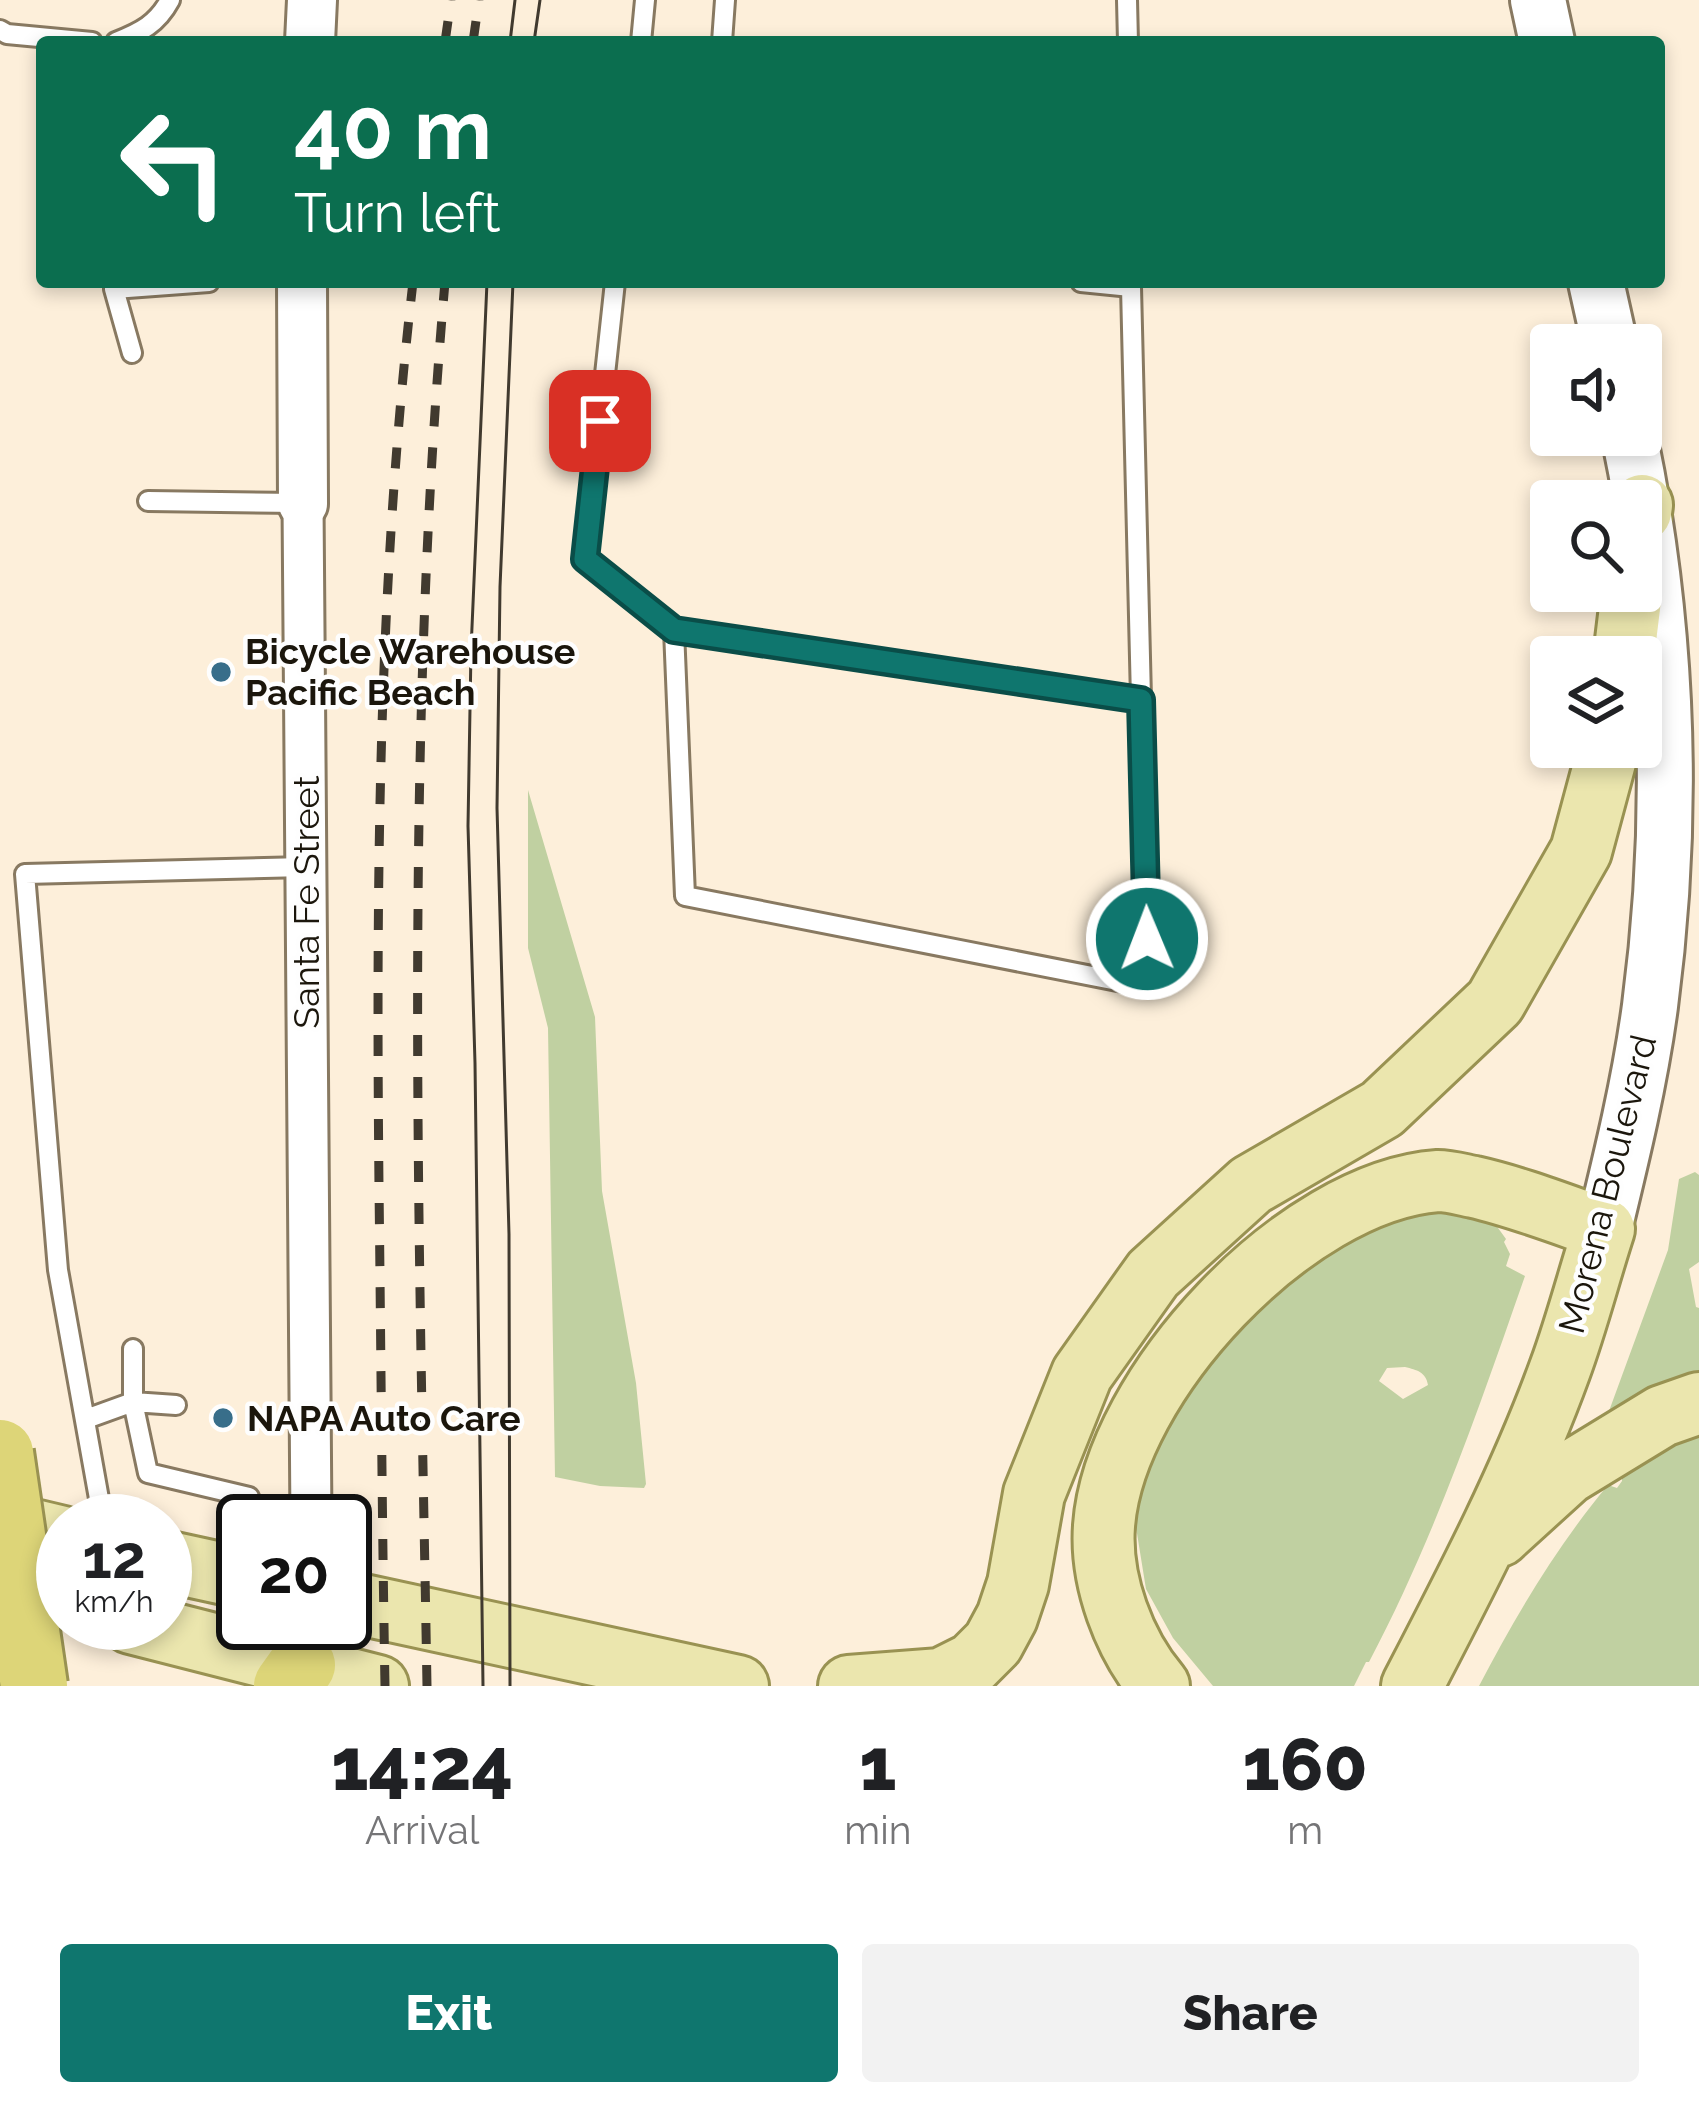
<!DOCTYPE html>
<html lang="en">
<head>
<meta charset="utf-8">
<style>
  :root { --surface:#fff; --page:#f2f2f2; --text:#202124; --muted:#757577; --accent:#0f766e }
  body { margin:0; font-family:Raleway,sans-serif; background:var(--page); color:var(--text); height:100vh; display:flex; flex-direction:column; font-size:45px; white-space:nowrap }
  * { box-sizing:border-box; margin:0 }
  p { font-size:39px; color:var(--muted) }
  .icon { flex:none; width:66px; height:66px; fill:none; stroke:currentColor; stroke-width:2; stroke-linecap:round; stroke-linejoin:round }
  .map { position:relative; height:1686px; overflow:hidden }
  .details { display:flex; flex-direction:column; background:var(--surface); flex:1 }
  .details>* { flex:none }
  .top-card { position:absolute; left:36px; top:36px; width:1629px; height:252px; border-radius:12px; box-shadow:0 6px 18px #0003; background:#0b6e4f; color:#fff; overflow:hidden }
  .buttons { position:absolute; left:1530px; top:324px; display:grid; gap:24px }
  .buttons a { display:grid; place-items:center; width:132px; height:132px; border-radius:12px; background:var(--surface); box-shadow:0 6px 18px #0003; font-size:60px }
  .speed { position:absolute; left:36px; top:1494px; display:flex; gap:24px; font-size:60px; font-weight:700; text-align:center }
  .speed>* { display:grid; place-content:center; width:156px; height:156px; border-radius:50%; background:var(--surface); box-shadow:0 6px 18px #0003; line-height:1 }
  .speed small { font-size:30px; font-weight:400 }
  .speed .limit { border:6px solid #111; border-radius:18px; background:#fff; color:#111 }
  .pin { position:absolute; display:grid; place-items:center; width:102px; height:102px; color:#fff; margin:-51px; border-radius:24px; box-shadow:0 6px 18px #0006 }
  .me { position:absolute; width:132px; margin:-66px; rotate:359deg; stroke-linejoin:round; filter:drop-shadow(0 0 9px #0008) }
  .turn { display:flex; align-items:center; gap:42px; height:252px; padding:0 60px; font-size:54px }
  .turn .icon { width:156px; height:156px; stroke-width:2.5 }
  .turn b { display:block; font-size:84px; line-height:102px }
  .eta { display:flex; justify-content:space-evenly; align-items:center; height:204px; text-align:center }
  .eta b { font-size:72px; font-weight:800; line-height:84px }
  .primary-button { display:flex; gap:24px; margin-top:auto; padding:24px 60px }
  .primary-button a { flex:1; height:138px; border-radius:12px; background:var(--accent); color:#fff; font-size:48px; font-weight:800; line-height:138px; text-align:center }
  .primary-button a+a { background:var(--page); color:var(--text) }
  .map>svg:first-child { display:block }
  .green { fill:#c0d0a1; fill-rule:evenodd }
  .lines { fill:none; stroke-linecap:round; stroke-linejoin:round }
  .service-casing { stroke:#887961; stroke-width:24 }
  .minor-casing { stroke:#887961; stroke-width:45 }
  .tertiary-casing { stroke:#887961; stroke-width:54 }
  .secondary-casing { stroke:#887961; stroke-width:60 }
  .primary-casing { stroke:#999252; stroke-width:66 }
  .motorway-casing { stroke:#999252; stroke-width:72 }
  .service { stroke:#fff; stroke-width:18 }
  .minor { stroke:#fff; stroke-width:39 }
  .tertiary { stroke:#fff; stroke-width:48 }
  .secondary { stroke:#fff; stroke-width:54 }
  .primary { stroke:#ebe6ae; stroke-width:60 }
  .motorway { stroke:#ddd578; stroke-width:66 }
  .tram { stroke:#413a2f; stroke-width:3 }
  .rail { stroke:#413a2f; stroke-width:9; stroke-dasharray:21 21; stroke-linecap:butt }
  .motorway-bridge-casing { stroke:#999252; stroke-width:72; stroke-linecap:butt }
  .motorway-bridge { stroke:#ddd578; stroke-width:66 }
  .route-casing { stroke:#0a4d48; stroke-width:30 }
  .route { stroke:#0f766e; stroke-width:21 }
  .poi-dot { fill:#386e8a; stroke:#fefefe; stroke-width:4.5 }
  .labels { text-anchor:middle; stroke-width:9; stroke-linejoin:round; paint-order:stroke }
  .poi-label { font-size:36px; font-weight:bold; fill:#1b160c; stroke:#fefefe; text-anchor:start }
  .street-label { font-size:36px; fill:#1b160c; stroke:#fefefe }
</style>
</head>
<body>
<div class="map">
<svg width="1699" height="1686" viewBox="0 0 1699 1686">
  <rect width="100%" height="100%" fill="#fdefda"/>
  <!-- green -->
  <path class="green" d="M 528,790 L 595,1017 L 602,1191 L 636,1383 L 646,1484 L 644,1488 L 600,1486 L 555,1477 L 548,1028 L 528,948 Z
    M 1695,1172 L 1699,1175 L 1699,1262 L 1689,1269 L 1696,1307 L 1699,1308 L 1699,1383 L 1605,1422 L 1668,1250 L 1679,1179 Z
    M 1429,1206 L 1493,1221 L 1506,1239 L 1504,1242 L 1510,1254 L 1506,1266 L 1525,1276 C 1479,1408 1434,1539 1369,1662 L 1366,1662 L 1354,1686 L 1213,1686 L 1173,1638 L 1146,1589 L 1134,1515 L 1138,1487 L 1192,1377 L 1263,1304 L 1328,1254 L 1385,1225 ZM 1405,1367 C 1417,1370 1426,1372 1428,1385 L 1403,1399 L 1379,1381 L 1387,1368 Z
    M 1699,1425 L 1699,1686 L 1479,1686 C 1516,1615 1557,1546 1608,1485 L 1617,1488 L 1622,1481 L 1622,1472 Z"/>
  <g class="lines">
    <defs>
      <path id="service" d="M 1127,0 L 1128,42
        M 0,30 L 7,34 L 92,42
        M 116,42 C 141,32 157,24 170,0
        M 641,42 L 645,0
        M 722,42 L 725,0
        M 114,282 L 114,289 L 132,353
        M 615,282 L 585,559 L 674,630 L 685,896 L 1148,987 L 1131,287
        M 1081,282 L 1131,287 L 1131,282
        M 114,289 L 209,282
        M 148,501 L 298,503
        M 674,630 L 1141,700
        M 133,1349 L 133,1402 L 148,1473 L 249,1497
        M 86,1419 L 133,1402 L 176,1405
        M 103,1521 L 58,1270 L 25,874 L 305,867"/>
      <path id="minor" d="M 303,504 L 311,1521"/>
      <path id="tertiary" d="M 310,42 L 312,0
        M 302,282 L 303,504"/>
      <path id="secondary" d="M 1538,0 L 1547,42
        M 1596,282 L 1610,345
        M 1604,1229 C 1622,1155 1640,1081 1650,1006 C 1675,816 1668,622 1629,435"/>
      <path id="primary" d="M 1641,512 L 1642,505
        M 1624,657 L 1632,591
        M 0,1522 L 63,1537
        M 1499,1536 L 1567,1474 L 1662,1416 L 1699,1403
        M 165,1561 L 243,1578
        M 345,1601 L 738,1686
        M 131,1623 L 378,1686
        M 849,1686 L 941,1679 L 973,1663 L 993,1643 L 1007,1617 L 1018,1584 L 1034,1494 L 1082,1374 L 1153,1274 L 1251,1185 L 1382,1109 L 1495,1002 L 1581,851 L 1609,747
        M 1159,1686 C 1124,1645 1100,1581 1104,1526 C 1114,1385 1296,1191 1438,1181 C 1450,1181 1463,1185 1474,1187 C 1518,1197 1561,1214 1604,1229 C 1589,1275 1577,1323 1560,1369 C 1520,1479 1466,1582 1412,1686"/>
      <path id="motorway" d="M 287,1686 L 302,1665"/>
    </defs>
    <!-- service casing -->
    <use href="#service" class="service-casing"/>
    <!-- minor casing -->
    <use href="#minor" class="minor-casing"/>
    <!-- tertiary casing -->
    <use href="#tertiary" class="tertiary-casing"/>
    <!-- secondary casing -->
    <use href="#secondary" class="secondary-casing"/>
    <!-- primary casing -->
    <use href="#primary" class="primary-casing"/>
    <!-- motorway casing -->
    <use href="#motorway" class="motorway-casing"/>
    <!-- service -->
    <use href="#service" class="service"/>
    <!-- minor -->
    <use href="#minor" class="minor"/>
    <!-- tertiary -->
    <use href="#tertiary" class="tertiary"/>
    <!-- secondary -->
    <use href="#secondary" class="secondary"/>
    <!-- primary -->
    <use href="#primary" class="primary"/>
    <!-- motorway -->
    <use href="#motorway" class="motorway"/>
    <!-- tram -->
    <path class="tram" d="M 510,42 L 515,0
      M 534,42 L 540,0
      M 483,1686 L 475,1063 L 468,826 L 471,650 L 487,282
      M 510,1686 L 509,1234 L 497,808 L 500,587 L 513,282"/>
    <!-- rail -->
    <path class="rail" d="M 445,42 L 451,0
      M 473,42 L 479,0
      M 385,1686 C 382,1520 381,1354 379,1187 C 376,885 378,583 413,282
      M 427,1686 C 419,1218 404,749 445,282"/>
    <defs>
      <path id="motorway-bridge" d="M 0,1453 L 34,1686"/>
    </defs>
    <!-- motorway-bridge casing -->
    <use href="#motorway-bridge" class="motorway-bridge-casing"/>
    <!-- motorway-bridge -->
    <use href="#motorway-bridge" class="motorway-bridge"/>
  </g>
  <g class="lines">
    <defs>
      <path id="route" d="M 600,421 L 585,559 L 674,630 L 1141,700 L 1147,939"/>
    </defs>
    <!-- route casing -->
    <use href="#route" class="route-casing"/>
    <!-- route -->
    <use href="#route" class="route"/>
  </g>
  <!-- markers -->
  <g class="poi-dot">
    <circle cx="221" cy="672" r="12"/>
    <circle cx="223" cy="1418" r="12"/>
  </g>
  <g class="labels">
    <!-- poi labels -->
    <g class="poi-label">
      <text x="245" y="664">Bicycle Warehouse<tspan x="245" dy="41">Pacific Beach</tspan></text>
      <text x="247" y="1431">NAPA Auto Care</text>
    </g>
    <!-- street labels -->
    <g class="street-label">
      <text transform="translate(306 902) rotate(-90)" y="13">Santa Fe Street</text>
      <text transform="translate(1607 1184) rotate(-76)" y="13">Morena Boulevard</text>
    </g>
  </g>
</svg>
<div class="buttons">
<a><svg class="icon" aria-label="sound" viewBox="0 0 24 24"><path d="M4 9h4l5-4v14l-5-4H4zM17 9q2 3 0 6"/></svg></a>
<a><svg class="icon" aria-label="search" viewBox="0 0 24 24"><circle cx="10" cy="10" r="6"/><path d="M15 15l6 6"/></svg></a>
<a><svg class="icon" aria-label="layers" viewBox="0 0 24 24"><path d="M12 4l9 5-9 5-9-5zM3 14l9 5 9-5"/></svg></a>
</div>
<div class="speed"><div>12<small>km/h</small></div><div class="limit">20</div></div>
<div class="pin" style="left:600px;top:421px;background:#d93025"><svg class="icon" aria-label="arrive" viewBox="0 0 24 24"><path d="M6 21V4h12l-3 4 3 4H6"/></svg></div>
<svg class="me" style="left:1147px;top:939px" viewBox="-20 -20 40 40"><circle r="17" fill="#0f766e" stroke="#fff" stroke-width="3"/><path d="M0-11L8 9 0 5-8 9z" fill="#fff"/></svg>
<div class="top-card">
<div class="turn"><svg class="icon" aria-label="left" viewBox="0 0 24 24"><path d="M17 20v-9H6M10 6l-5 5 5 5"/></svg><div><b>40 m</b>Turn left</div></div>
</div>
</div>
<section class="details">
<div class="eta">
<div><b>14:24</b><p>Arrival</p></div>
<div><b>1</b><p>min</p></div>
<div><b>160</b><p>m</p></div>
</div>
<div class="primary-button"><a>Exit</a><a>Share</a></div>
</section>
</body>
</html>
